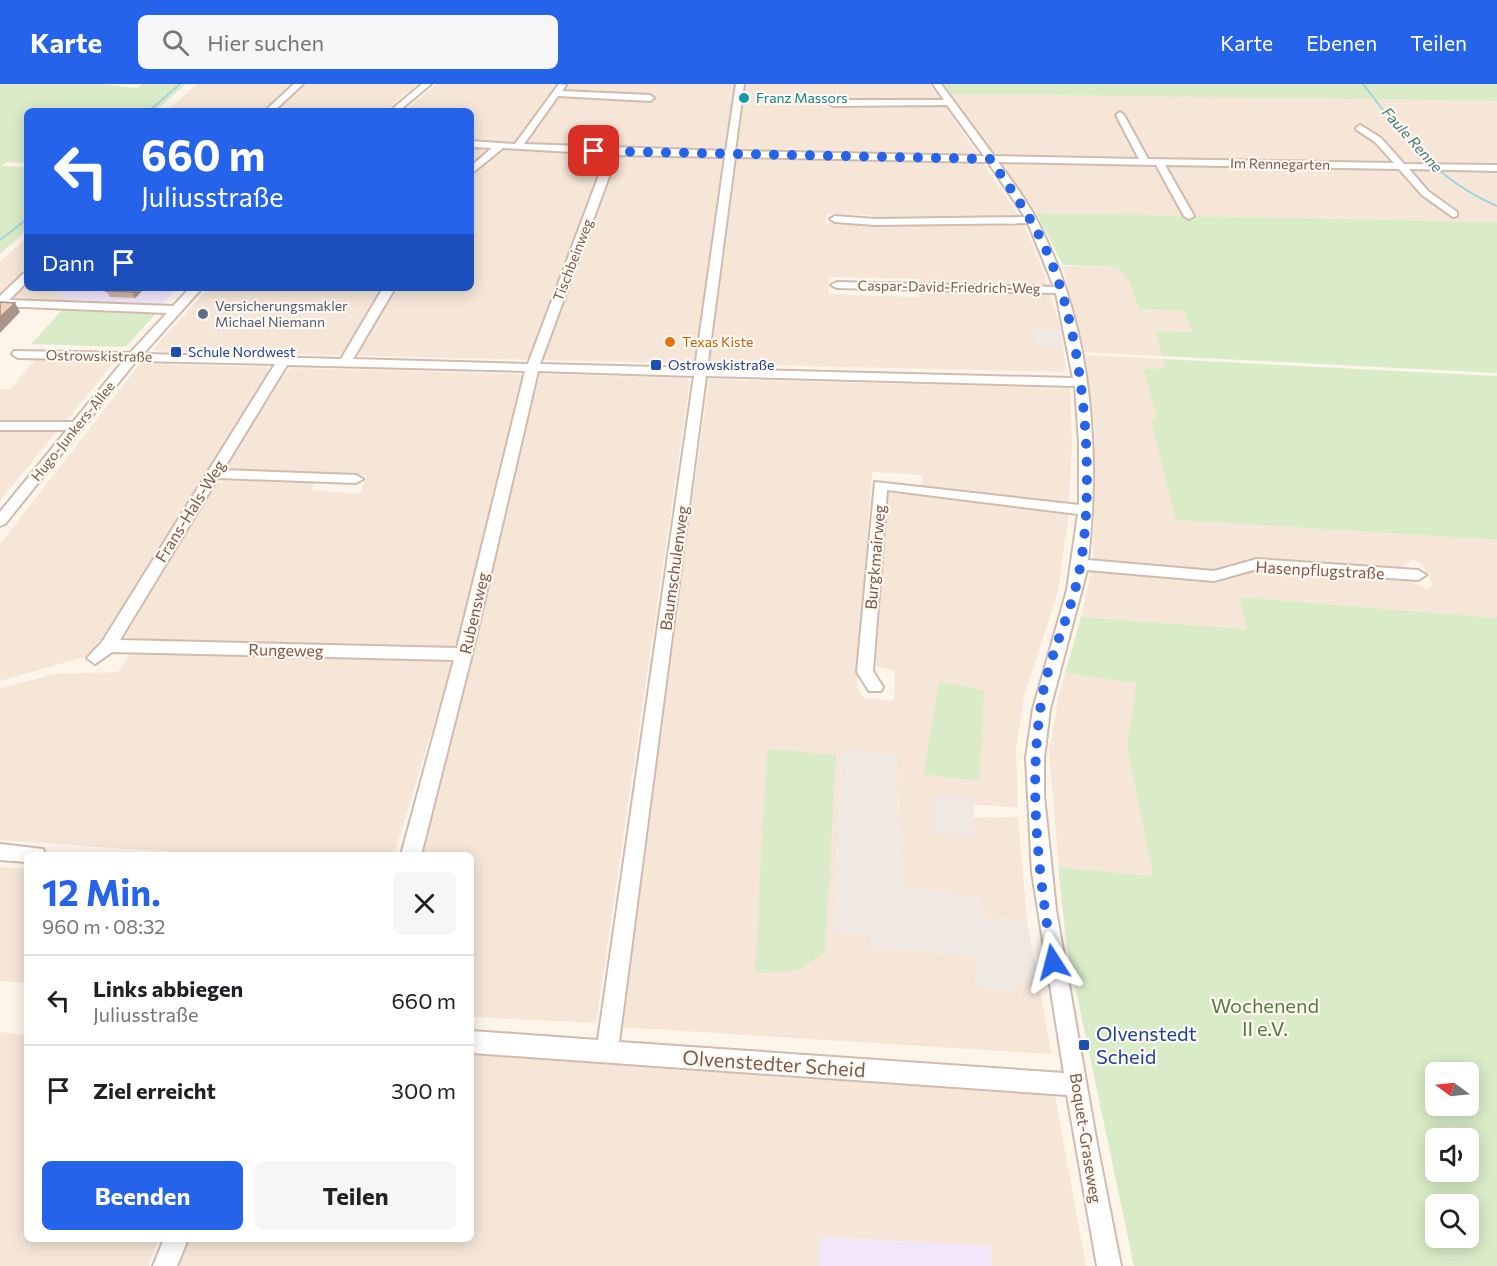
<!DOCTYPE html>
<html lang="de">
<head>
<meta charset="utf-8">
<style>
  :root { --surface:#fff; --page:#f6f6f6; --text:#202124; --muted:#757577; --line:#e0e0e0; --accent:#2563eb }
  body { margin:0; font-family:Commissioner,sans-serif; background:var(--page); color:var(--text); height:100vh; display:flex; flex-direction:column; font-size:22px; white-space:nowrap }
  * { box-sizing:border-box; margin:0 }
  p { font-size:20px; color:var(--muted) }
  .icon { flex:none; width:33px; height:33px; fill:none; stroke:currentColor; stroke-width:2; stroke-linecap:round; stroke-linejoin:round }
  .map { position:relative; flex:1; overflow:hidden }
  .sheet { position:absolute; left:24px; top:768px; width:450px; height:390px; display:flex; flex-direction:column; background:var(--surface); border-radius:9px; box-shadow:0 3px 15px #0003 }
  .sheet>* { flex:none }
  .guide { position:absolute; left:24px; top:24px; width:450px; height:183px; border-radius:9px; box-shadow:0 3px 15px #0003; background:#2563eb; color:#fff; overflow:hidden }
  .needle { width:39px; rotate:285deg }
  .buttons { position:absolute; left:1425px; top:978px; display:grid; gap:12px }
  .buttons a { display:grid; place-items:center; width:54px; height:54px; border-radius:9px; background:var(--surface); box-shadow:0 3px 15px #0003; font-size:30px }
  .pin { position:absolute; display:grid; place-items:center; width:51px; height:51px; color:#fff; margin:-26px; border-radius:12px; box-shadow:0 3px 9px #0006 }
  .me { position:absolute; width:66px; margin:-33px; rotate:351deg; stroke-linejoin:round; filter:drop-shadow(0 0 4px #0008) }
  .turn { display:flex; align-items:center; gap:21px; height:126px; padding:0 18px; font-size:27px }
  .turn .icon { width:78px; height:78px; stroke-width:2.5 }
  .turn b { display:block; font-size:42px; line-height:51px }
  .then { display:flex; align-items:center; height:57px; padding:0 18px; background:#0003; gap:12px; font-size:22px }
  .round { display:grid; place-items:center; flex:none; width:63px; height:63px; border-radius:9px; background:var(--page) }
  .head { display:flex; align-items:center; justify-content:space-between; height:102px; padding:0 18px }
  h1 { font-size:36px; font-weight:700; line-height:45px; color:var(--accent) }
  .action { display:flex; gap:12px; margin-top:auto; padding:12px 18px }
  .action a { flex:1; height:69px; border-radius:9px; background:var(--accent); color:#fff; font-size:24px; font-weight:700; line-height:69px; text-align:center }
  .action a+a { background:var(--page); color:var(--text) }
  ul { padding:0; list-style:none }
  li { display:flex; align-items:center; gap:18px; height:90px; padding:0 18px; border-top:2px solid var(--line) }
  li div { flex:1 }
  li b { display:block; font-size:22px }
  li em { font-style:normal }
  header { display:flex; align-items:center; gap:36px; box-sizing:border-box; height:84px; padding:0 30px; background:var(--accent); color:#fff }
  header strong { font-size:28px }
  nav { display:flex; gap:33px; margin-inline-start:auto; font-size:21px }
  .search { width:420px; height:54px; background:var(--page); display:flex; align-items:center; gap:15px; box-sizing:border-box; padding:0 21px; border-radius:9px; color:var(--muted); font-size:22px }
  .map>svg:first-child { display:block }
  .residential { fill:#f5e6d8 }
  .industrial { fill:#efe8e3 }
  .education { fill:#f2e6fa }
  .green { fill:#d9ecc7; fill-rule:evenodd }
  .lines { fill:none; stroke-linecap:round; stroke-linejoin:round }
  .stream { stroke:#a3d6db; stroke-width:2 }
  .street-casing { stroke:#d1bbae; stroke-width:4 }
  .street { fill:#fff; fill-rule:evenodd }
  .wall { fill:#d2b5a6 }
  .shaded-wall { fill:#ab9387 }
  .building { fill:#f4d2c1; stroke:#ab9387; stroke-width:1.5 }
  .route { stroke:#2563eb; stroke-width:10; stroke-dasharray:0 18 }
  .culture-dot { fill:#0f9aa8; stroke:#fff9f1; stroke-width:2 }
  .service-dot { fill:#5c6f8a; stroke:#fff9f1; stroke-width:2 }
  .food-dot { fill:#e8710a; stroke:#fff9f1; stroke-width:2 }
  .transit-dot { fill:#1a4fb4; stroke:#fff9f1; stroke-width:2 }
  .labels { text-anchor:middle; stroke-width:4.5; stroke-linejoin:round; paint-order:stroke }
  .far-culture-label { font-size:14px; fill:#0d838f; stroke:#fff9f1; text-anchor:start }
  .far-street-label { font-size:14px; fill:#7a594c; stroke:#fff9f1 }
  .far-service-label { font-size:14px; fill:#4e5e75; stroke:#fff9f1; text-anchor:start }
  .far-food-label { font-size:14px; fill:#c56008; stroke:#fff9f1; text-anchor:start }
  .far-transit-label { font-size:14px; fill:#164399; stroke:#fff9f1; text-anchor:start }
  .far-water-label { font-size:15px; font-style:italic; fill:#3e787f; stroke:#fff9f1 }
  .street-label { font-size:16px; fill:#7a594c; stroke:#fff9f1 }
  .near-park-label { font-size:20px; fill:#557a40; stroke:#fff9f1 }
  .near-transit-label { font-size:20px; fill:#164399; stroke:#fff9f1; text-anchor:start }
  .near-street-label { font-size:20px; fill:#7a594c; stroke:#fff9f1 }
</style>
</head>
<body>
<header>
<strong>Karte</strong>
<div class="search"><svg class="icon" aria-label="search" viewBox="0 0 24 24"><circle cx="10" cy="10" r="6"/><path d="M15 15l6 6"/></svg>Hier suchen</div>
<nav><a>Karte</a><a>Ebenen</a><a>Teilen</a></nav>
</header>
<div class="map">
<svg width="1497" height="1182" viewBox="0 0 1497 1182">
  <rect width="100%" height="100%" fill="#fdf5ea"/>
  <!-- residential -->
  <path class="residential" d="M 197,0 L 296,0 L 264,27 L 167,27 Z
    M 304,0 L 418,0 L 384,27 L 274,27 Z
    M 437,0 L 930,0 L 1021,135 L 879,136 L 871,131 L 827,130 L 826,139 L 1024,140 L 1049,202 L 919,201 L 919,195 L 828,193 L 829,210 L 918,213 L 921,206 L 1050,209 L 1060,242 L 1066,284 L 1064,288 L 157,267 L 153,265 L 209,204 L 471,204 L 471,27 L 404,27 Z
    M 951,10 L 1497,17 L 1497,138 L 1036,129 Z
    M 27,153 L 27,188 L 0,213 L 0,178 Z
    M 1063,182 L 1117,183 L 1130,199 L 1139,225 L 1184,227 L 1194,248 L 1155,247 L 1162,272 L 1084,268 Z
    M 27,198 L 27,204 L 56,204 L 54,206 L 75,221 L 7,218 Z
    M 1085,271 L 1163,275 L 1165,284 L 1143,285 L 1157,334 L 1151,337 L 1177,436 L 1497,456 L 1497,534 L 1239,513 L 1248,545 L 1081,533 L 1092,486 L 1217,496 L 1260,482 L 1398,492 L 1427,505 L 1433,501 L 1422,480 L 1413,476 L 1396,486 L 1263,475 L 1214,488 L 1093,479 L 1095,345 Z
    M 35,276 L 113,279 L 64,340 L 0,338 L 0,305 L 10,305 Z
    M 145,280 L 266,283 L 271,288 L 91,571 L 0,597 L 0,460 L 138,282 Z
    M 291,284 L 518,290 L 524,292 L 457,563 L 143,558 L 125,553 L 214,400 L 224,397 L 314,399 L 312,406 L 360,410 L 367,391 L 227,387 L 224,383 L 284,289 Z
    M 540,290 L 685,294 L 690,297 L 596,939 L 471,933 L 471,771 L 415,771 Z
    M 709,295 L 1070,304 L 1072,362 L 1069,419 L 921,402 L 922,391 L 872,388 L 857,603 L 864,614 L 894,617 L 895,587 L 874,581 L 883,417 L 888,409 L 999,418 L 1069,429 L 1058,507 L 1024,613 L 1016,664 L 1018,723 L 973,721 L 973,714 L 975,752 L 974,734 L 1018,733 L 1027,837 L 981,834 L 980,815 L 901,802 L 897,671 L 841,666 L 835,847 L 870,851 L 873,862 L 977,872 L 975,903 L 1038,895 L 1051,970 L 619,943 Z
    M 0,346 L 57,347 L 0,417 Z
    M 131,568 L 444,576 L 452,580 L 394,771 L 219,771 L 0,756 L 0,604 L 55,590 L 118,588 Z
    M 1065,589 L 1136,598 L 1127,663 L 1153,792 L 1059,783 L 1049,669 L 1058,614 Z
    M 0,783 L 27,785 L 27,899 L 0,897 Z
    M 0,948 L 27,951 L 27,1155 L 159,1155 L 148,1182 L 0,1182 Z
    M 471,971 L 1055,1012 L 1086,1182 L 992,1182 L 991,1162 L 820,1153 L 819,1182 L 179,1182 L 190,1155 L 471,1155 Z"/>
  <!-- industrial -->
  <path class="industrial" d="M 1032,246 L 1061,246 L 1064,263 L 1036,262 Z
    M 841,665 L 897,671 L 901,802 L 980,815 L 981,834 L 1027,837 L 1038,895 L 1017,897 L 1013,907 L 975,903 L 977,872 L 873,862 L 870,851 L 835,847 Z
    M 934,712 L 973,714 L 975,752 L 933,750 Z"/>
  <!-- education -->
  <path class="education" d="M 56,204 L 177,204 L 159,223 L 75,221 L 54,206 Z
    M 820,1153 L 991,1162 L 992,1182 L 819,1182 Z"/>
  <!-- green -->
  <path class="green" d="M 0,0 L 101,0 L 137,4 L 142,0 L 186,0 L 155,27 L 27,27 L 27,79 L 7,78 L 2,82 L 27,83 L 27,146 L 0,170 Z
    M 944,0 L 1497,0 L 1497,17 L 951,10 Z
    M 1036,129 L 1497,138 L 1497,289 L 1162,272 L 1155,247 L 1193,248 L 1184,227 L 1139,225 L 1130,199 L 1117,183 L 1063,181 Z
    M 63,225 L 157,228 L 126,263 L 31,260 Z
    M 1163,275 L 1497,292 L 1497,456 L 1176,436 L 1151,337 L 1157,334 L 1143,285 L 1165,284 Z
    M 1239,513 L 1497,534 L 1497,1182 L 1134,1182 L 1067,864 L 1058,783 L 1153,792 L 1127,663 L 1136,599 L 1065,589 L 1081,533 L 1247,545 ZM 1436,988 L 1468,988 L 1468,1022 L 1436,1022 ZM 1436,1054 L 1468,1054 L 1468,1088 L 1436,1088 ZM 1436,1120 L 1468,1120 L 1468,1154 L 1436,1154 Z
    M 939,598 L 984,606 L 979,697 L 923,690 Z
    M 767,665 L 836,671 L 825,868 L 796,887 L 755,889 Z"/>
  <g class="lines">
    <!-- stream -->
    <path class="stream" d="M 1363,0 C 1403,52 1435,95 1497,122
      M 149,27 L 180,0
      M 0,156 L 27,135"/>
    <defs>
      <path id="street" d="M 294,0 L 303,0 L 274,27 L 265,27 Z
        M 422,0 L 431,0 L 399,27 L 390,27 Z
        M 559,0 L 566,1 L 562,7 L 650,11 L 654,14 L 650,17 L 558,12 L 524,60 L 726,67 L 736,0 L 744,0 L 735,67 L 984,72 L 947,21 L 833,22 L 829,19 L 833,16 L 944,16 L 933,0 L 941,0 L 994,72 L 1139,75 L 1116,31 L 1120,28 L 1124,31 L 1148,75 L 1394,79 L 1375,58 L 1357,46 L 1356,44 L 1360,41 L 1381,54 L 1404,80 L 1497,81 L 1497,87 L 1409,85 L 1428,107 L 1457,128 L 1457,132 L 1453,133 L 1422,111 L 1399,85 L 1165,81 L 1194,132 L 1189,135 L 1184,132 L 1156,81 L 998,78 C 1016,102 1034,127 1046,155 C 1092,253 1100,369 1088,476 L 1214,487 L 1257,475 L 1418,486 L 1426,491 L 1418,496 L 1257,485 L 1214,497 L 1087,486 L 1050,625 L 1044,674 L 1044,712 L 1056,826 L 1097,1060 L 1121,1182 L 1097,1182 L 1067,1011 L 471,969 L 471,947 L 598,956 L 694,292 L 538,287 L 472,570 L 421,771 L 401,771 L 454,576 L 112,568 L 95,580 L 87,574 L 102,558 L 275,280 L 136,277 L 5,440 L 0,442 L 0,428 L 67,346 L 0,346 L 0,338 L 73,338 L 124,276 L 18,274 L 12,270 L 14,267 L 130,269 L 167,229 L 0,222 L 0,212 L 23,190 L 27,189 L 27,198 L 9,216 L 173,222 L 190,204 L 202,204 L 143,270 L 341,275 L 383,204 L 395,204 L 353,275 L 528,280 L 607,70 L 503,64 L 471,90 L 471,82 L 492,64 L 471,63 L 471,57 L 515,60 ZM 617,71 L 725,73 L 695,284 L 540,280 ZM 735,73 L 988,78 L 1025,133 L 875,135 L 835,132 L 830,135 L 835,138 L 875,141 L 1028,139 L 1054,203 L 837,198 L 831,201 L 837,204 L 1056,209 L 1073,294 L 707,285 ZM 287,281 L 525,287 L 457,564 L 120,556 L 218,394 L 356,399 L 363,395 L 356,391 L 223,386 ZM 706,292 L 1075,302 L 1079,359 L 1079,421 L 875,398 L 857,588 L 869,607 L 881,607 L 883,603 L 873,587 L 887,406 L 1078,430 L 1067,506 L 1033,625 L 1026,674 L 1032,788 L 1064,989 L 619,958 Z
        M 0,760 L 43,765 L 46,771 L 27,771 L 27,778 L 0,776 Z
        M 164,1155 L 188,1155 L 177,1182 L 153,1182 Z"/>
    </defs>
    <!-- street casing -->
    <use href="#street" class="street-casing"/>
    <!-- street -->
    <use href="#street" class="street"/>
  </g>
  <!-- wall -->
  <path class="wall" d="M 145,204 L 135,214 L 110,213 L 106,207 Z"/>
  <!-- shaded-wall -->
  <path class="shaded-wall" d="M 136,204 L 145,204 L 135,214 L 132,208 Z
    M 15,219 L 20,228 L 0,249 L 0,233 Z"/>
  <!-- building -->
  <path class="building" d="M 109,204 L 136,204 L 132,208 L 106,207 Z
    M 0,218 L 15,219 L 0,233 Z"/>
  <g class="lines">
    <!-- route -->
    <path class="route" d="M 594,67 L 990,75 C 1013,108 1037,141 1052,180 C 1085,263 1096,402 1079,489 C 1070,534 1047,575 1041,620 C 1028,705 1039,794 1053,878"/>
  </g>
  <!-- markers -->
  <circle class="culture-dot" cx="744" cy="14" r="6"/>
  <circle class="service-dot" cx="203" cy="230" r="6"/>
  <circle class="food-dot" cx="670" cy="258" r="6"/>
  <g class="transit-dot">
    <rect x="170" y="262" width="12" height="12" rx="3"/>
    <rect x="650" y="275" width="12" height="12" rx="3"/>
    <rect x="1078" y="955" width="12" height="12" rx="3"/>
  </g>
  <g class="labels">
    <!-- far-culture labels -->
    <g class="far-culture-label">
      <text x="756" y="19">Franz Massors</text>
    </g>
    <!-- far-street labels -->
    <g class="far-street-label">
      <text transform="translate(1280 80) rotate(1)" y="5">Im Rennegarten</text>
      <text transform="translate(573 176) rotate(-69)" y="5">Tischbeinweg</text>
      <text transform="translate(949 203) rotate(1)" y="5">Caspar-David-Friedrich-Weg</text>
      <text transform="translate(99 272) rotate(1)" y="5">Ostrowskistraße</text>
      <text transform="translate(73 347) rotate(-51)" y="5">Hugo-Junkers-Allee</text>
    </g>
    <!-- far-service labels -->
    <g class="far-service-label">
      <text x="215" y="227">Versicherungsmakler<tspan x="215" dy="16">Michael Niemann</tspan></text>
    </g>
    <!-- far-food labels -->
    <g class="far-food-label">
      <text x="682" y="263">Texas Kiste</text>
    </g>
    <!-- far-transit labels -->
    <g class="far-transit-label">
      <text x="188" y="273">Schule Nordwest</text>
      <text x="668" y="286">Ostrowskistraße</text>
    </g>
    <!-- far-water labels -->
    <g class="far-water-label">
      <text transform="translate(1412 56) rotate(48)" y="5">Faule Renne</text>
    </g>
    <!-- street labels -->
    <g class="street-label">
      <text transform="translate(190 427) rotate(-58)" y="6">Frans-Hals-Weg</text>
      <text transform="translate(875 473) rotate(-85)" y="6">Burgkmairweg</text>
      <text transform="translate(674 484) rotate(-82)" y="6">Baumschulenweg</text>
      <text transform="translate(1320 486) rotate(3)" y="6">Hasenpflugstraße</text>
      <text transform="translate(474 529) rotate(-77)" y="6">Rubensweg</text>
      <text transform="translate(286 566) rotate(1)" y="6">Rungeweg</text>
      <text transform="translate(1086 1054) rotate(81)" y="6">Boquet-Graseweg</text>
    </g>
    <!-- near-park labels -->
    <g class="near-park-label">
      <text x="1265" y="929">Wochenend<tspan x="1265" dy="23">II e.V.</tspan></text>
    </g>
    <!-- near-transit labels -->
    <g class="near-transit-label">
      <text x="1096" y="957">Olvenstedt<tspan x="1096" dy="23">Scheid</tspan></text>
    </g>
    <!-- near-street labels -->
    <g class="near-street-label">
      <text transform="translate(774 980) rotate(4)" y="7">Olvenstedter Scheid</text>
    </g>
  </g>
</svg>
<div class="buttons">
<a><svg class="needle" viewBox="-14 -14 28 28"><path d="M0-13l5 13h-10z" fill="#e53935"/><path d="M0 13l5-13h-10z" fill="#757577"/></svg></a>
<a><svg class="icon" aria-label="sound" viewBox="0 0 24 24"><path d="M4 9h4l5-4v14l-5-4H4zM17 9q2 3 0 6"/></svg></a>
<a><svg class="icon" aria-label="search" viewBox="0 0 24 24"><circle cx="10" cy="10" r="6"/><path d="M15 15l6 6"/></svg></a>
</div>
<div class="pin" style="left:594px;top:67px;background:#d93025"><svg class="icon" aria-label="arrive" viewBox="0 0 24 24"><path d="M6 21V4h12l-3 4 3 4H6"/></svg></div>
<svg class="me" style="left:1053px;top:878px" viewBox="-20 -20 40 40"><path d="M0-17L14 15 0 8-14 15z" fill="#2563eb" stroke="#fff" stroke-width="4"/></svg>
<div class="guide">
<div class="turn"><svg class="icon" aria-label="left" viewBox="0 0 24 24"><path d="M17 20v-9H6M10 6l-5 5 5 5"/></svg><div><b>660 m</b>Juliusstraße</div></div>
<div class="then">Dann<svg class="icon" aria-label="arrive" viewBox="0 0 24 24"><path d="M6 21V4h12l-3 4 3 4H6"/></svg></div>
</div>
<section class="sheet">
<div class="head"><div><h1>12 Min.</h1><p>960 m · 08:32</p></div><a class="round"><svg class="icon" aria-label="close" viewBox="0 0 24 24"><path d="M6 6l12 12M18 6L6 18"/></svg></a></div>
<ul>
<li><svg class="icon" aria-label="left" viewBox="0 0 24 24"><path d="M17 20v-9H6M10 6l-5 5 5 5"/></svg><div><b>Links abbiegen</b><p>Juliusstraße</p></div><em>660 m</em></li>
<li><svg class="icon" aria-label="arrive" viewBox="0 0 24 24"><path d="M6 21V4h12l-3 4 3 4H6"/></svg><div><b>Ziel erreicht</b></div><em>300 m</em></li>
</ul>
<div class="action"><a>Beenden</a><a>Teilen</a></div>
</section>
</div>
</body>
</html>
